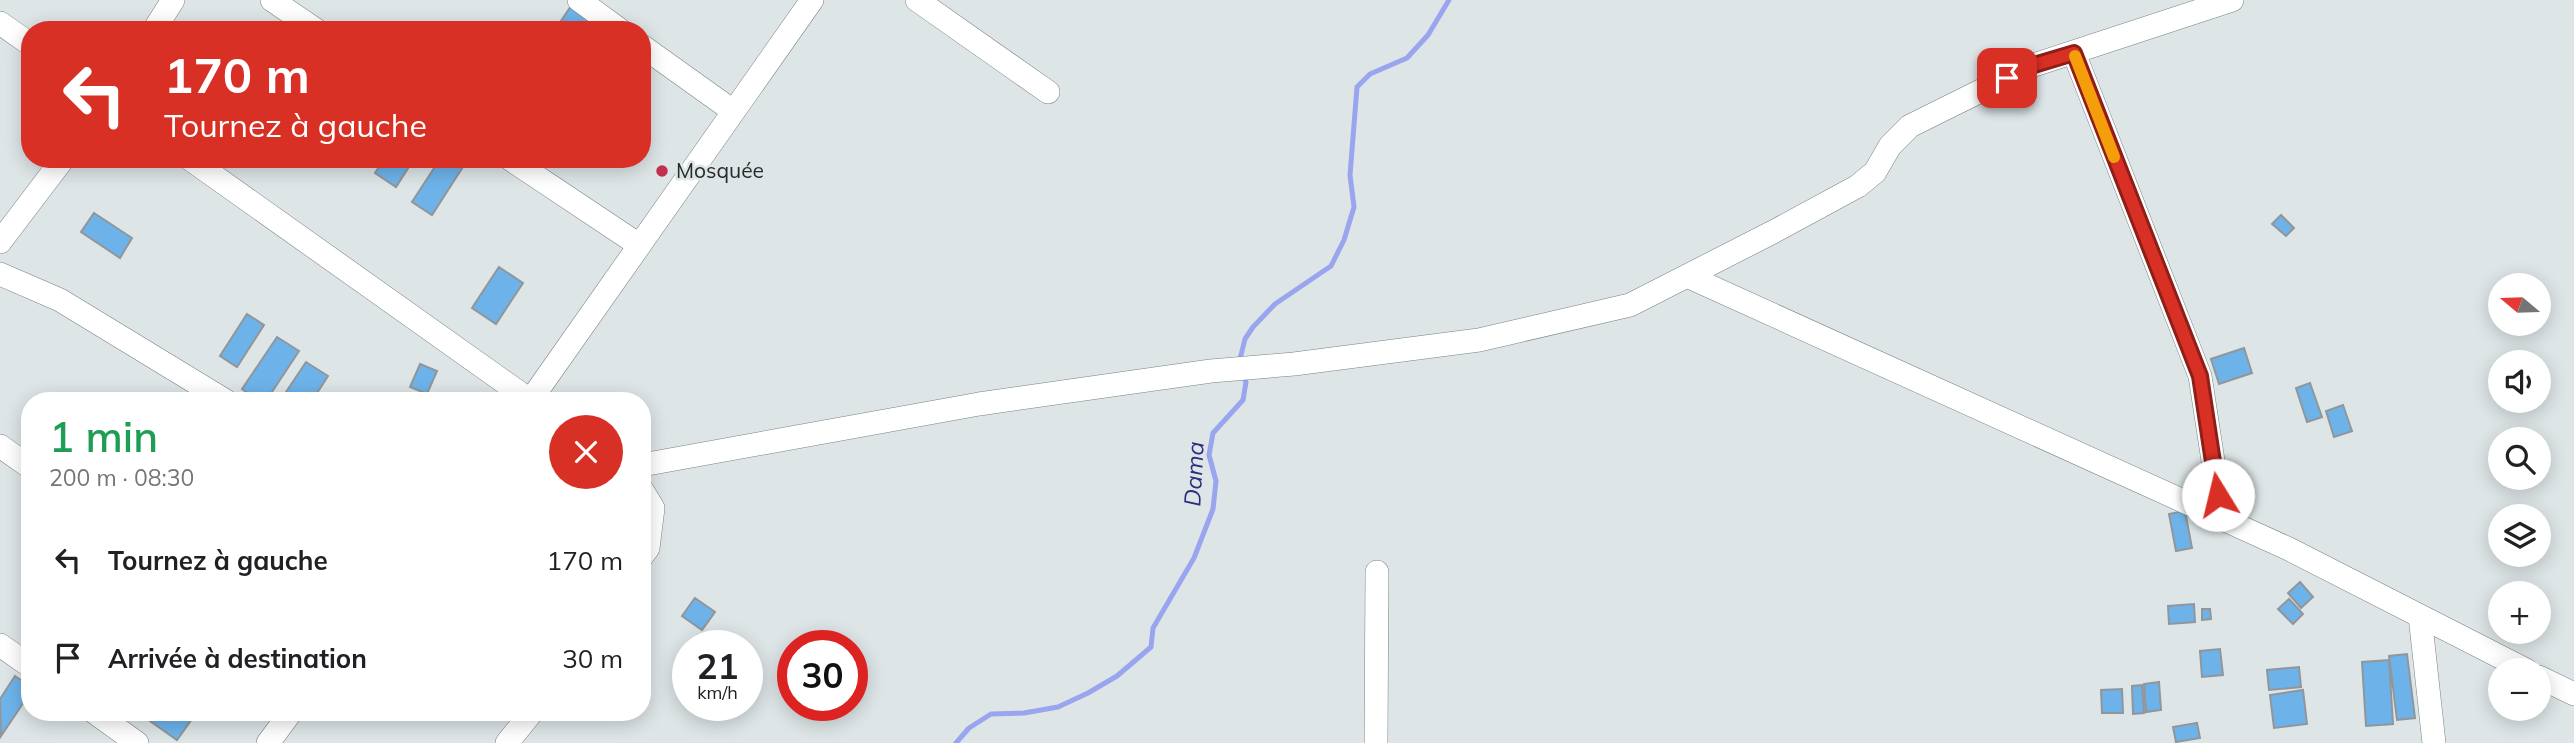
<!DOCTYPE html>
<html lang="fr">
<head>
<meta charset="utf-8">
<style>
  :root { --surface:#fff; --page:#f2f2f2; --text:#202124; --muted:#757577 }
  body { margin:0; font-family:Mulish,sans-serif; background:var(--page); color:var(--text); height:100vh; display:flex; flex-direction:column; font-size:26px; white-space:nowrap }
  * { box-sizing:border-box; margin:0 }
  p { font-size:23px; color:var(--muted) }
  .icon { flex:none; width:38px; height:38px; fill:none; stroke:currentColor; stroke-width:2; stroke-linecap:round; stroke-linejoin:round }
  .map { position:relative; flex:1; overflow:hidden }
  .sheet { position:absolute; left:21px; top:392px; width:630px; height:329px; display:flex; flex-direction:column; background:var(--surface); border-radius:28px; box-shadow:0 4px 18px #0003 }
  .sheet>* { flex:none }
  .top-card { position:absolute; left:21px; top:21px; width:630px; height:147px; border-radius:28px; box-shadow:0 4px 18px #0003; background:#d93025; color:#fff; overflow:hidden }
  .needle { width:46px; rotate:289deg }
  .tools { position:absolute; left:2488px; top:273px; display:grid; gap:14px }
  .tools a { display:grid; place-items:center; width:63px; height:63px; border-radius:50%; background:var(--surface); box-shadow:0 4px 18px #0003; font-size:35px }
  .speed { position:absolute; left:672px; top:630px; display:flex; gap:14px; font-size:35px; font-weight:700; text-align:center }
  .speed>* { display:grid; place-content:center; width:91px; height:91px; border-radius:50%; background:var(--surface); box-shadow:0 4px 18px #0003; line-height:1 }
  .speed small { font-size:18px; font-weight:400 }
  .speed .limit { border:10px solid #d22; background:#fff; color:#111 }
  .pin { position:absolute; display:grid; place-items:center; width:60px; height:60px; color:#fff; margin:-30px; border-radius:14px; box-shadow:0 4px 10px #0006 }
  .me { position:absolute; width:77px; margin:-38px; rotate:351deg; stroke-linejoin:round; filter:drop-shadow(0 0 5px #0008) }
  .turn { display:flex; align-items:center; gap:24px; height:147px; padding:0 28px; font-size:32px }
  .turn .icon { width:91px; height:91px; stroke-width:2.5 }
  .turn b { display:block; font-size:49px; line-height:60px }
  .round { display:grid; place-items:center; flex:none; width:74px; height:74px; border-radius:37px; background:var(--page) }
  .headline { display:flex; align-items:center; justify-content:space-between; height:119px; padding:0 28px }
  h1 { font-size:42px; font-weight:600; line-height:52px; color:#1e9e55 }
  ul { padding:0; list-style:none }
  li { display:flex; align-items:center; gap:21px; height:98px; padding:0 28px }
  li div { flex:1 }
  li b { display:block; font-size:26px }
  li em { font-style:normal }
  .map>svg:first-child { display:block }
  .lines { fill:none; stroke-linecap:round; stroke-linejoin:round }
  .stream { stroke:#99a5ee; stroke-width:5 }
  .building { fill:#6db3ea; stroke:#90969a; stroke-width:2 }
  .minor-casing { stroke:#7a8182; stroke-width:24 }
  .minor { stroke:#fff; stroke-width:23 }
  .route-casing { stroke:#8d1f18; stroke-width:18 }
  .route { stroke:#d93025; stroke-width:12 }
  .slow { stroke:#f59e0b; stroke-width:12 }
  .poi-dot { fill:#c1304e; stroke:#dde5e7; stroke-width:2.5 }
  .labels { text-anchor:middle; stroke-width:5; stroke-linejoin:round; paint-order:stroke }
  .poi-label { font-size:21px; fill:#272a2a; stroke:#dde5e7; text-anchor:start }
  .water-label { font-size:23px; font-style:italic; fill:#2b2d80; stroke:#dde5e7 }
</style>
</head>
<body>
<div class="map">
<svg width="2574" height="743" viewBox="0 0 2574 743">
  <rect width="100%" height="100%" fill="#dde5e7"/>
  <g class="lines">
    <!-- stream -->
    <path class="stream" d="M 1239,363 L 1245,339 L 1253,327 L 1275,304 L 1331,266 L 1344,240 L 1354,207 L 1350,175 L 1357,87 L 1370,74 L 1407,58 L 1428,35 L 1449,0
      M 956,743 L 969,728 L 991,714 L 1024,713 L 1058,707 L 1088,693 L 1117,676 L 1151,647 L 1153,628 L 1194,558 L 1213,509 L 1216,481 L 1209,455 L 1213,433 L 1243,400 L 1246,382 L 1243,375"/>
  </g>
  <!-- building -->
  <path class="building" d="M 571,6 L 590,19 L 583,30 L 562,30 L 557,27 Z
    M 384,159 L 414,159 L 396,187 L 375,173 Z
    M 440,159 L 468,159 L 432,215 L 412,202 Z
    M 94,213 L 132,238 L 120,258 L 81,232 Z
    M 2281,215 L 2294,228 L 2286,236 L 2272,224 Z
    M 499,267 L 523,283 L 496,324 L 472,308 Z
    M 247,314 L 264,325 L 237,367 L 220,356 Z
    M 277,337 L 299,351 L 266,401 L 259,401 L 242,389 Z
    M 2244,348 L 2252,373 L 2219,384 L 2211,359 Z
    M 306,362 L 328,376 L 312,401 L 280,401 Z
    M 420,364 L 437,371 L 427,394 L 410,387 Z
    M 2310,383 L 2322,417 L 2307,422 L 2296,388 Z
    M 2343,405 L 2352,431 L 2334,437 L 2326,411 Z
    M 2185,511 L 2192,548 L 2176,551 L 2169,514 Z
    M 2300,582 L 2313,597 L 2301,608 L 2288,593 Z
    M 695,598 L 715,612 L 702,630 L 682,616 Z
    M 2289,599 L 2303,614 L 2293,624 L 2278,609 Z
    M 2194,604 L 2195,622 L 2169,624 L 2168,606 Z
    M 2202,609 L 2210,609 L 2211,619 L 2202,620 Z
    M 2220,649 L 2223,675 L 2202,677 L 2200,651 Z
    M 2407,654 L 2415,718 L 2397,720 L 2389,656 Z
    M 2389,660 L 2393,724 L 2366,726 L 2362,662 Z
    M 2299,667 L 2301,687 L 2269,690 L 2267,670 Z
    M 15,676 L 30,686 L 30,693 L 1,736 L 0,699 Z
    M 2159,682 L 2161,710 L 2146,712 L 2144,684 Z
    M 2142,685 L 2144,713 L 2133,714 L 2132,686 Z
    M 2122,689 L 2123,713 L 2102,713 L 2101,690 Z
    M 2303,690 L 2307,724 L 2274,728 L 2270,695 Z
    M 156,712 L 197,712 L 177,740 L 150,721 Z
    M 2197,723 L 2200,738 L 2176,742 L 2173,727 Z"/>
  <g class="lines">
    <defs>
      <path id="minor" d="M 272,0 L 316,30
        M 579,0 L 620,30
        M 917,0 L 1048,92
        M 0,23 L 30,44
        M 154,30 L 173,0
        M 642,46 L 733,111
        M 2074,53 L 2200,376 L 2222,519
        M 190,159 L 531,401
        M 510,159 L 639,245
        M 0,242 L 63,159
        M 0,274 L 60,300 L 226,401
        M 1687,276 L 2289,549 L 2526,670
        M 530,401 L 812,0
        M 0,446 L 30,467
        M 642,465 L 979,404 L 1211,371 L 1294,364 L 1479,340 L 1630,305 L 1773,232 L 1858,186 L 1875,172 L 1890,146 L 1910,126 L 2031,66 L 2232,0
        M 642,490 L 653,508 L 648,548 L 642,556
        M 2420,616 L 2434,743
        M 0,645 L 30,666
        M 2539,677 L 2574,694
        M 94,712 L 137,743
        M 268,743 L 291,712
        M 507,743 L 532,712
        M 1376,743 L 1377,572"/>
    </defs>
    <!-- minor casing -->
    <use href="#minor" class="minor-casing"/>
    <!-- minor -->
    <use href="#minor" class="minor"/>
  </g>
  <g class="lines">
    <defs>
      <path id="route" d="M 2007,78 L 2031,66 L 2074,53 L 2200,376 L 2218,495"/>
    </defs>
    <!-- route casing -->
    <use href="#route" class="route-casing"/>
    <!-- route -->
    <use href="#route" class="route"/>
    <!-- slow -->
    <path class="slow" d="M 2075,56 L 2114,157"/>
  </g>
  <!-- markers -->
  <circle class="poi-dot" cx="662" cy="171" r="7"/>
  <g class="labels">
    <!-- poi labels -->
    <g class="poi-label">
      <text x="676" y="178">Mosquée</text>
    </g>
    <!-- water labels -->
    <g class="water-label">
      <text transform="translate(1194 474) rotate(-87)" y="8">Dama</text>
    </g>
  </g>
</svg>
<div class="tools">
<a><svg class="needle" viewBox="-14 -14 28 28"><path d="M0-13l5 13h-10z" fill="#e53935"/><path d="M0 13l5-13h-10z" fill="#757577"/></svg></a>
<a><svg class="icon" aria-label="sound" viewBox="0 0 24 24"><path d="M4 9h4l5-4v14l-5-4H4zM17 9q2 3 0 6"/></svg></a>
<a><svg class="icon" aria-label="search" viewBox="0 0 24 24"><circle cx="10" cy="10" r="6"/><path d="M15 15l6 6"/></svg></a>
<a><svg class="icon" aria-label="layers" viewBox="0 0 24 24"><path d="M12 4l9 5-9 5-9-5zM3 14l9 5 9-5"/></svg></a>
<a>+</a>
<a>−</a>
</div>
<div class="speed"><div>21<small>km/h</small></div><div class="limit">30</div></div>
<div class="pin" style="left:2007px;top:78px;background:#d93025"><svg class="icon" aria-label="arrive" viewBox="0 0 24 24"><path d="M6 21V4h12l-3 4 3 4H6"/></svg></div>
<svg class="me" style="left:2218px;top:495px" viewBox="-20 -20 40 40"><circle r="19" fill="#fff"/><path d="M0-13L10 11 0 6-10 11z" fill="#d93025"/></svg>
<div class="top-card">
<div class="turn"><svg class="icon" aria-label="left" viewBox="0 0 24 24"><path d="M17 20v-9H6M10 6l-5 5 5 5"/></svg><div><b>170 m</b>Tournez à gauche</div></div>
</div>
<section class="sheet">
<div class="headline"><div><h1>1 min</h1><p>200 m · 08:30</p></div><a class="round" style="background:#d93025;color:#fff"><svg class="icon" aria-label="close" viewBox="0 0 24 24"><path d="M6 6l12 12M18 6L6 18"/></svg></a></div>
<ul>
<li><svg class="icon" aria-label="left" viewBox="0 0 24 24"><path d="M17 20v-9H6M10 6l-5 5 5 5"/></svg><div><b>Tournez à gauche</b></div><em>170 m</em></li>
<li><svg class="icon" aria-label="arrive" viewBox="0 0 24 24"><path d="M6 21V4h12l-3 4 3 4H6"/></svg><div><b>Arrivée à destination</b></div><em>30 m</em></li>
</ul>
</section>
</div>
</body>
</html>
